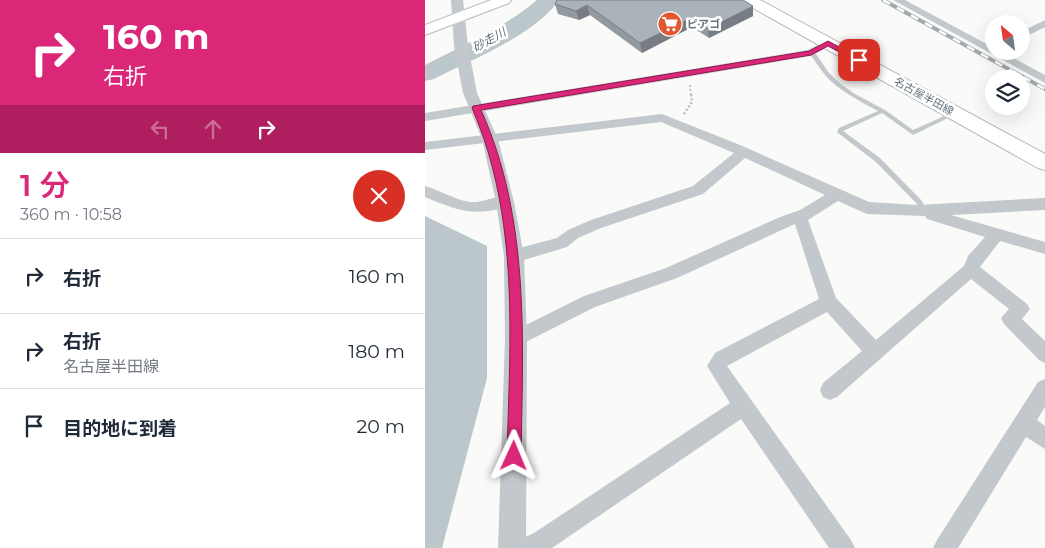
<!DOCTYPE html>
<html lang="ja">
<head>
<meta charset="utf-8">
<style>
  :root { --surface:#fff; --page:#f6f6f7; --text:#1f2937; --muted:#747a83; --line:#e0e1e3; --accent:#db2777 }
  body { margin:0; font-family:Montserrat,"Noto Sans JP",sans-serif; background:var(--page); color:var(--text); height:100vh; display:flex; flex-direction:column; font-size:19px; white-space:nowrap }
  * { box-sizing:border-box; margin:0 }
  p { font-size:16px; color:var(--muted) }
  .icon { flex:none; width:28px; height:28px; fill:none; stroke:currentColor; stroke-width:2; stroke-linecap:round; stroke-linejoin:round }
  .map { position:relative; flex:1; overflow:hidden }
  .panel { display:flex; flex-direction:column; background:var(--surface); width:425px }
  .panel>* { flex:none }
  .banner { background:#db2777; color:#fff; overflow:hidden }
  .needle { width:32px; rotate:331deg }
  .controls { position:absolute; left:560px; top:15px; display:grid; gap:10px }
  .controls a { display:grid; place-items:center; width:45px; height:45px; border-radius:50%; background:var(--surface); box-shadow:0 5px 20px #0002; font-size:25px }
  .pin { position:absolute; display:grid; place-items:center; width:42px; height:42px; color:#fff; margin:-21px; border-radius:10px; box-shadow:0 2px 8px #0006 }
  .me { position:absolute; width:55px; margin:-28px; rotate:1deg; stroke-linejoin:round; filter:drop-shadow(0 0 4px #0008) }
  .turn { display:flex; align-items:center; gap:18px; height:105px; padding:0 20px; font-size:22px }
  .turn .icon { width:65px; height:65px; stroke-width:2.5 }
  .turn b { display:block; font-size:35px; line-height:42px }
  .lanes { display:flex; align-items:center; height:48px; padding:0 20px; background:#0003; justify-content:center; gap:25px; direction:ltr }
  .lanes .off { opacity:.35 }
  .round { display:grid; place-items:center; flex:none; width:52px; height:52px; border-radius:26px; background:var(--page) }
  .overview { display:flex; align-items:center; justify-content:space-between; height:85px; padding:0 20px }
  h1 { font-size:30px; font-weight:600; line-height:38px; color:var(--accent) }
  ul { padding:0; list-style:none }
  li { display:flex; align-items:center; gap:15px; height:75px; padding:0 20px; border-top:1px solid var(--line) }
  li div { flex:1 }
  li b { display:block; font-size:19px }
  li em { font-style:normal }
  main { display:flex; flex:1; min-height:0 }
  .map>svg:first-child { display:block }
  .water { fill:#bbc7cb }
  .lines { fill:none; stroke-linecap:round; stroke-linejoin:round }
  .river { fill:#bbc7cb; fill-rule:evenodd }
  .primary-casing { stroke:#b5babe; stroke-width:2 }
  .path-far1 { stroke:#bbbfc2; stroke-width:2; stroke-dasharray:2 2; stroke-linecap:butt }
  .path { stroke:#bbbfc2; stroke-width:2.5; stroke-dasharray:2 2; stroke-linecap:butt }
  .service { fill:#c3c8cc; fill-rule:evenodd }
  .minor { fill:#c3c8cc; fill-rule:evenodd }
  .tertiary { fill:#c3c8cc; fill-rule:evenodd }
  .primary { fill:#fff; fill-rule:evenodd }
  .rail-casing { stroke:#a2aab0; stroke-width:4 }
  .rail { stroke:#fff; stroke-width:2.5; stroke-dasharray:8; stroke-linecap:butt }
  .wall { fill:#929a9f }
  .shaded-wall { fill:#777d82 }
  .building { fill:#aab3b9; stroke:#777d82 }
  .route { fill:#db2777; stroke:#8e194d }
  .labels { text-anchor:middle; stroke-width:5; stroke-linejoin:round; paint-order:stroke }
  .far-poi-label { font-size:11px; font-weight:bold; fill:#657683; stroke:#fff; text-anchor:start }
  .far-street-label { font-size:11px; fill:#657683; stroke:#fff }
  .far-water-label { font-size:12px; font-style:italic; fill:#60757c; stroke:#fff }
</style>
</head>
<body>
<main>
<section class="panel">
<div class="banner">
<div class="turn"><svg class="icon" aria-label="right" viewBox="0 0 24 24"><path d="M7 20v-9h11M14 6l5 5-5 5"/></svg><div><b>160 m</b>右折</div></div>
<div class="lanes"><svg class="icon off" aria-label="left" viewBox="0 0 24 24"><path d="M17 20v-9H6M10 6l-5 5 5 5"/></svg><svg class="icon off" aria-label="ahead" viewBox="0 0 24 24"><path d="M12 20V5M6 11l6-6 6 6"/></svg><svg class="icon" aria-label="right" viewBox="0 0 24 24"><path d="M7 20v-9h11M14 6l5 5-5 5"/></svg></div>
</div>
<div class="overview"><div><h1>1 分</h1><p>360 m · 10:58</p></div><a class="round" style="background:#d93025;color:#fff"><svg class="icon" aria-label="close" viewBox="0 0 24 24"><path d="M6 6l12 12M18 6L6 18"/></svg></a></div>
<ul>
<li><svg class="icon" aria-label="right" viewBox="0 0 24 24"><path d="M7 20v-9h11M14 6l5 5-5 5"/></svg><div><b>右折</b></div><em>160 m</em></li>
<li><svg class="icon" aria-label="right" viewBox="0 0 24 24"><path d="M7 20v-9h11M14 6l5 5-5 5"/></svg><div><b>右折</b><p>名古屋半田線</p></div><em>180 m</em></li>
<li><svg class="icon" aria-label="arrive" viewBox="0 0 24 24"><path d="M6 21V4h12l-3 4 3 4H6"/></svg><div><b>目的地に到着</b></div><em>20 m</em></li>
</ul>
</section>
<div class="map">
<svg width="620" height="548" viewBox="0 0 620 548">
  <rect width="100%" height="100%" fill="#fafaf8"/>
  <!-- water -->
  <path class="water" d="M 0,216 L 62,246 L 62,378 L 17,548 L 0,548 Z"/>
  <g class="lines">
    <!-- river -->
    <path class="river" d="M 112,0 L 134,0 C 110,35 46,60 9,79 L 0,81 L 0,65 C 39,45 79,28 112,0 Z"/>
    <defs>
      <path id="primary" d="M 66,0 L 86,0 L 84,3 L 0,35 L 0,25 Z
        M 317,0 L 335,0 L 620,154 L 620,170 L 613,168 L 319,3 Z"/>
    </defs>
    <!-- primary casing -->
    <use href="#primary" class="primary-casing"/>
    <!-- path-far1 -->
    <path class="path-far1" d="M 265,85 L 266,96"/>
    <!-- path -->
    <path class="path" d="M 259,114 L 267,102 L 266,94"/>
    <!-- service -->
    <path class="service" d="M 384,52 L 388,52 L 391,54 L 404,73 L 416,84 L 430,94 L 460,110 L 488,130 L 517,117 L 525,110 L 529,110 L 529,112 L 521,119 L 488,135 L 457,113 L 418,131 L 455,158 L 497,201 L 501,211 L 500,213 L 496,213 L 492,204 L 451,162 L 413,133 L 412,132 L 414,128 L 453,111 C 435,101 414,91 400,75 C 394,68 390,60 384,53 Z"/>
    <!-- minor -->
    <path class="minor" d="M 468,0 L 480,0 L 569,48 L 569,51 L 575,51 L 620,75 L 620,83 Z
      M 620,20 L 620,27 L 596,39 L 596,32 Z
      M 403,40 L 407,41 L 408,43 L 407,45 L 386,56 L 0,121 L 0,113 L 383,50 Z
      M 237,114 L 315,145 L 444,202 L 492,205 L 620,198 L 620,210 L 526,215 L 620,242 L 620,254 L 575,241 L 555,267 L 602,304 L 605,309 L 597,319 L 620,341 L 620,363 L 614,360 L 579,324 L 576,318 L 584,309 L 546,279 L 412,397 L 405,400 L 398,397 L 395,390 L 398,383 L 437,351 L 402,312 L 302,366 L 426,540 L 430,548 L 404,548 L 316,419 L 127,548 L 90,548 L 94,540 L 109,533 L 305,403 L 282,366 L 290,353 L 394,299 L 370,224 L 252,278 L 170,307 L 91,347 L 85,345 L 82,339 L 85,333 L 159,296 L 241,268 L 355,217 L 375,210 L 400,195 L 320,158 L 278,194 L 176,228 L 153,238 L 142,247 L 89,263 L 83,261 L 81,256 L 83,251 L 132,238 L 143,230 L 166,220 L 268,186 L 309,153 L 236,122 L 0,150 L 0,142 ZM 413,201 L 442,214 L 500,216 L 502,219 L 560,237 L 543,256 L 539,266 L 451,340 L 411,298 L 383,220 Z
      M 0,186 C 15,190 29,200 46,202 C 58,203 73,194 85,198 L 87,202 L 85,206 C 50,217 33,211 0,197 Z
      M 620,379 L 620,407 L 612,420 L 620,426 L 620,449 L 601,437 L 533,548 L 508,548 L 512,540 L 613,382 Z"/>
    <!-- tertiary -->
    <path class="tertiary" d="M 26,0 L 38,0 L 43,46 L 52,93 L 73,139 L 89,202 L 99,256 L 102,339 L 101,548 L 73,548 L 80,339 L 79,256 L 71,202 L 57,139 L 38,93 L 29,46 Z"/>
    <!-- primary -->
    <use href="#primary" class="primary"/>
    <defs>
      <path id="rail" d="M 458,0 L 620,89"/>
    </defs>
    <!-- rail casing -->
    <use href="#rail" class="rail-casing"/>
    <!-- rail -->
    <use href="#rail" class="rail"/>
  </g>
  <!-- wall -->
  <path class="wall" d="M 130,4 L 328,16 L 284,38 L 267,27 L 217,53 L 165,15 L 154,20 L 133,14 Z"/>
  <!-- shaded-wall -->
  <path class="shaded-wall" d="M 162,5 L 165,15 L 154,20 L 151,11 Z
    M 328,6 L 328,16 L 284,38 L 283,29 Z
    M 266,18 L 267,27 L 217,53 L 215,43 Z"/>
  <!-- building -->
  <path class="building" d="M 132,0 L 318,0 L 328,6 L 283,29 L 266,18 L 215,43 L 162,5 L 151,11 L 130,4 Z"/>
  <!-- route -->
  <path class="route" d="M 403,41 L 438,60 L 431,61 L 403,46 L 386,55 L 56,110 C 105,218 98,340 96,456 L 94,461 L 89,463 L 84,461 L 82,456 C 85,339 95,218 47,108 L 48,106 L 384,51 Z"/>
  <!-- icons -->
  <defs>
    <symbol id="supermarket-disc" viewBox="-11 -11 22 22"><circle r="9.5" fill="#e4572e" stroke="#fff"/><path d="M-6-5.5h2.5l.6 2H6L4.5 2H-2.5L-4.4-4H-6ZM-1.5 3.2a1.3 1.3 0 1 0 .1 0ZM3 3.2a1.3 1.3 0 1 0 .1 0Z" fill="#fff"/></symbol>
  </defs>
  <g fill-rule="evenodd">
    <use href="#supermarket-disc" x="231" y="10" width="28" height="28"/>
  </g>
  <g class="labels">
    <!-- far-poi labels -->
    <g class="far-poi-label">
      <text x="262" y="28">ピアゴ</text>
    </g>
    <!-- far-street labels -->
    <g class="far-street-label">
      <text transform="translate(499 96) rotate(29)" y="4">名古屋半田線</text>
    </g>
    <!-- far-water labels -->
    <g class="far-water-label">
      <text transform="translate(64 40) rotate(-29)" y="4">砂走川</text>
    </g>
  </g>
</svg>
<div class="controls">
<a><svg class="needle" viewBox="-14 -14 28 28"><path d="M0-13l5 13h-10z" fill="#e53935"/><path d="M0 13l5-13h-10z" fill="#747a83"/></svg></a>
<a><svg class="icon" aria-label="layers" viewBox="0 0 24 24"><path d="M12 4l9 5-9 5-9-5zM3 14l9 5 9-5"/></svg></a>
</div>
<div class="pin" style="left:434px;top:60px;background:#d93025"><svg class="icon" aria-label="arrive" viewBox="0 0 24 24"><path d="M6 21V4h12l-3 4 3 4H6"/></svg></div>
<svg class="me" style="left:89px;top:456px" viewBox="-20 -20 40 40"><path d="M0-17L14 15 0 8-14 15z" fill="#db2777" stroke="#fff" stroke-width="4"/></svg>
</div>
</main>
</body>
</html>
